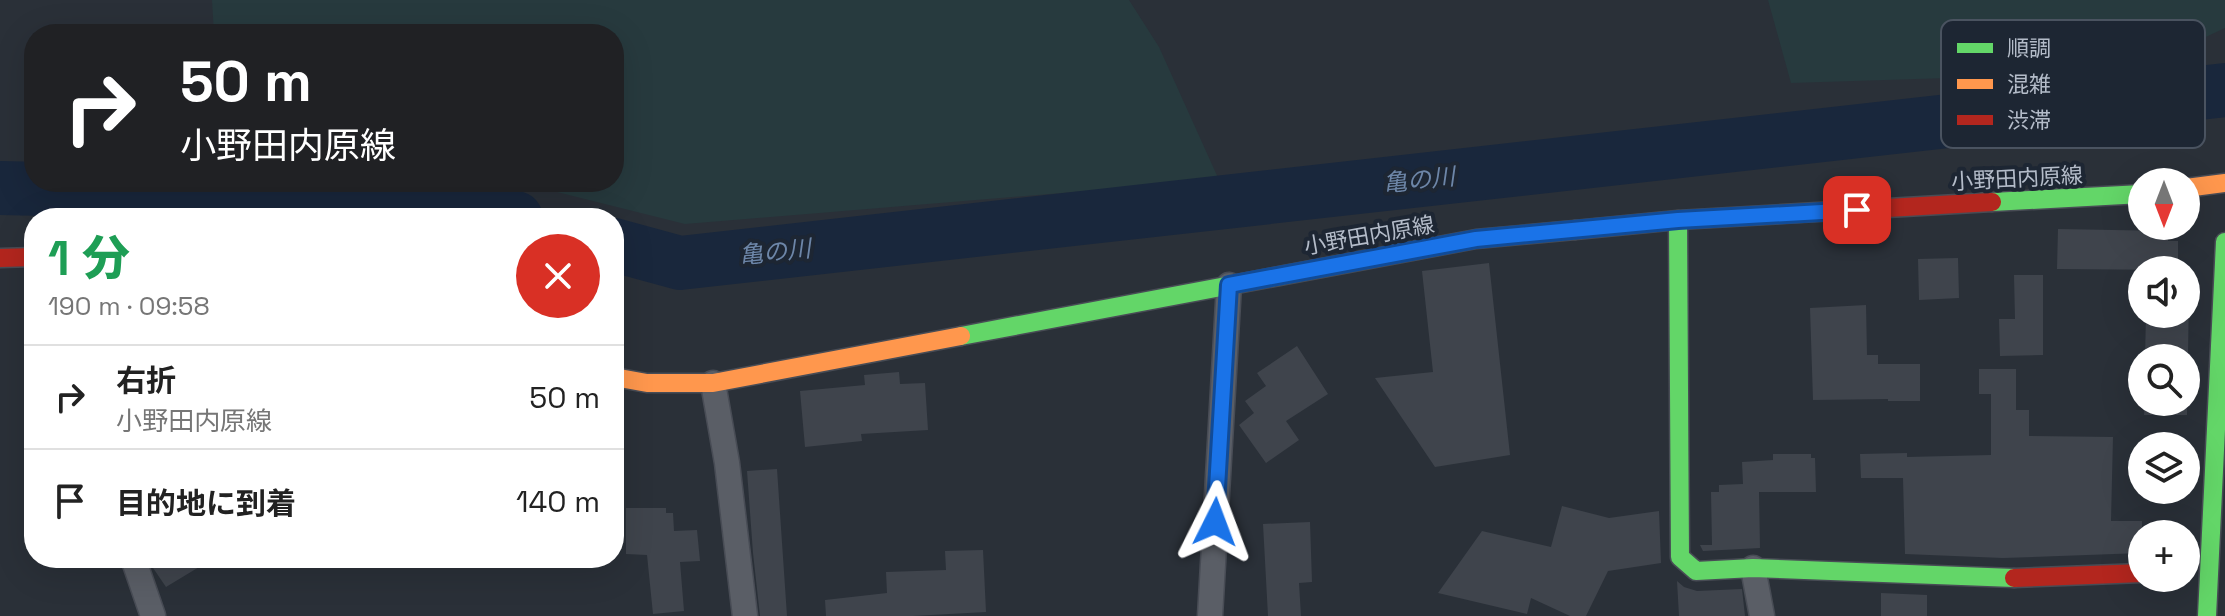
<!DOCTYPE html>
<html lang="ja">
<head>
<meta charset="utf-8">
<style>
  :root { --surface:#fff; --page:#f2f2f2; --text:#222; --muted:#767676; --line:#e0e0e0 }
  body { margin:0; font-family:"Space Grotesk","Noto Sans JP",sans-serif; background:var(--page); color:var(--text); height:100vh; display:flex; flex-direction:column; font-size:30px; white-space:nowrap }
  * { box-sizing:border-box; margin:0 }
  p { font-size:26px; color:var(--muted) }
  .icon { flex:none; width:44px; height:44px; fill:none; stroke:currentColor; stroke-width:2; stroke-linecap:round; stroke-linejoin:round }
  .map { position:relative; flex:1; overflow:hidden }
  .side { position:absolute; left:24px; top:208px; width:600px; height:360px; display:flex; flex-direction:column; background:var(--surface); border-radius:32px; box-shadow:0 8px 32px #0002 }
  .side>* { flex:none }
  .guide { position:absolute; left:24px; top:24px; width:600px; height:168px; border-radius:32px; box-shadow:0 8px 32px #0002; background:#202124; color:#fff; overflow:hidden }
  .needle { width:52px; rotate:180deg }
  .tools { position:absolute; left:2128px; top:168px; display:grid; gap:16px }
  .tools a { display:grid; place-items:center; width:72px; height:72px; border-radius:50%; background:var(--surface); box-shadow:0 8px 32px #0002; font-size:40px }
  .pin { position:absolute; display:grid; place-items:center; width:68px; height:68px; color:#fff; margin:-34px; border-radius:16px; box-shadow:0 4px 12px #0006 }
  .me { position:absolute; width:88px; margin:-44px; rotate:3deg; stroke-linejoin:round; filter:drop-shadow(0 0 6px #0008) }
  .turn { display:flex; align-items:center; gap:28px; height:168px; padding:0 24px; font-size:36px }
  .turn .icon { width:104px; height:104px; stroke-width:2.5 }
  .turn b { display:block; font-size:56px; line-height:68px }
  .round { display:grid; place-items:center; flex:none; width:84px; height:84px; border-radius:42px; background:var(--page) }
  .headline { display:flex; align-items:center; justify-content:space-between; height:136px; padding:0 24px }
  h1 { font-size:48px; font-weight:800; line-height:60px; color:#1e9e55 }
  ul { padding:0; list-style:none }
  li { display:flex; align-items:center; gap:24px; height:104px; padding:0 24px; border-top:2px solid var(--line) }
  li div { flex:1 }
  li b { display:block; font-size:30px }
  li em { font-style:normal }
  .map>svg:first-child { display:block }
  .green { fill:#273a3e }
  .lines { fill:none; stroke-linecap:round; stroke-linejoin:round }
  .river { stroke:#19273c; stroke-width:54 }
  .building { fill:#3f444c }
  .street-casing { stroke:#484c55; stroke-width:27 }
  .fast-casing { stroke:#484c55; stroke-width:21 }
  .slow-casing { stroke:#484c55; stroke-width:21 }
  .jam-casing { stroke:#484c55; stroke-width:21 }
  .street { stroke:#5a5e66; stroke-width:24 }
  .fast { stroke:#63d668; stroke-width:18 }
  .slow { stroke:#ff974d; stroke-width:18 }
  .jam { stroke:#b3261e; stroke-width:18 }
  .route-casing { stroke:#114b97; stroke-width:20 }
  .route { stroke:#1a73e8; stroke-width:14 }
  .labels { text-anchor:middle; stroke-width:8; stroke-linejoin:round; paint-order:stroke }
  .street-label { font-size:22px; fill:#b4bcc9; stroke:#1d2633 }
  .water-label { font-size:24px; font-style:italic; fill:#6d86a8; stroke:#1d2633 }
  .key { fill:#1d2633; stroke:#4a5360; stroke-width:2 }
  .key-label { font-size:22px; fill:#b4bcc9 }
</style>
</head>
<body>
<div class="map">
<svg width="2225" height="616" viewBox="0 0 2225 616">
  <rect width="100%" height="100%" fill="#2a3038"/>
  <!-- green -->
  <path class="green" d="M 212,0 L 1129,0 L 1159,47 L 1219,180 L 685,224 L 517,182 L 614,182 L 614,34 L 214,34 Z
    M 1768,0 L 2225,0 L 2225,28 L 2131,72 L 1791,83 Z"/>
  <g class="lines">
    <!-- river -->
    <path class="river" d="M 0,188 L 443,198 L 516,218
      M 614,245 L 680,263 L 2225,90"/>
  </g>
  <!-- building -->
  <path class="building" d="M 2058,229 L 2168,231 L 2168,241 L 2178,241 L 2178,270 L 2057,269 Z
    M 1958,258 L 1959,298 L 1919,300 L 1918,259 Z
    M 1489,263 L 1510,455 L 1435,467 L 1375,378 L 1433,372 L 1422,271 Z
    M 2014,275 L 2043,275 L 2043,355 L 2000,356 L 1999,319 L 2015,319 Z
    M 2186,293 L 2189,293 L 2187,415 L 2144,415 L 2145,402 L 2186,402 L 2186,358 L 2145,358 L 2146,314 L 2186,314 Z
    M 1866,305 L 1867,355 L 1878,355 L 1878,364 L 1920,364 L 1920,401 L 1888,401 L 1888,399 L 1813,400 L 1810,308 Z
    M 1297,346 L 1328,394 L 1286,421 L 1299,440 L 1266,463 L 1239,425 L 1254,413 L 1245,401 L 1266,386 L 1257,373 Z
    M 1979,369 L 2016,369 L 2016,410 L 2029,410 L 2029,436 L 2113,437 L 2111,521 L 2142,521 L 2142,553 L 2003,558 L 1905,554 L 1903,478 L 1861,478 L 1860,454 L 1907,453 L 1907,457 L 1991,455 L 1991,394 L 1979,394 Z
    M 899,372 L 900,384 L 925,383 L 928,430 L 861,434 L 862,441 L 805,447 L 800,391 L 865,385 L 864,375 Z
    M 1773,454 L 1811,454 L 1811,458 L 1815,458 L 1816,492 L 1759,492 L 1760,548 L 1703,551 L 1700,545 L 1712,545 L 1711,492 L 1719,492 L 1719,485 L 1743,484 L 1742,462 L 1773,460 Z
    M 777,469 L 787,616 L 760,616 L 753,553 L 747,471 Z
    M 1562,506 L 1609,518 L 1659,511 L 1661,563 L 1608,571 L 1586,616 L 1570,616 L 1531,598 L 1527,614 L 1438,593 L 1482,531 L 1551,547 Z
    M 626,508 L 666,508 L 666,513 L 673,513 L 674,531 L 697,530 L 700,561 L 680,562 L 684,611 L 653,614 L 647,555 L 626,554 Z
    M 1310,522 L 1312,582 L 1299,583 L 1301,616 L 1268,616 L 1263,524 Z
    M 983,550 L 986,612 L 913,616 L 826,616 L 825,600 L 887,593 L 886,572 L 946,570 L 945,551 Z
    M 149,558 L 214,558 L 166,587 L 151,565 Z
    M 1677,581 L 1684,587 L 1697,591 L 1742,589 L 1745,616 L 1679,616 Z
    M 1881,593 L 1927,595 L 1927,616 L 1881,616 Z"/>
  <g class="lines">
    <defs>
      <path id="street" d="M 713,383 L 727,463 L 745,616
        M 133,558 L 153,616
        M 1753,568 L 1762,616
        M 1210,616 L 1229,285"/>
      <path id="fast" d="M 1992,202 L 2142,194
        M 1678,220 L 1680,557 L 1696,571 L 1753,568 L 2014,578
        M 961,336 L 1476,239 L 1575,230
        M 2207,616 L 2225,242"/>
      <path id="slow" d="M 2186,188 L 2225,183
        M 614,377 L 647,383 L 713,383 L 961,336"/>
      <path id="jam" d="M 1575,230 L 1678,220 L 1992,202
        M 0,258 L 34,257
        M 2014,578 L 2142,573"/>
    </defs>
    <!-- street casing -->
    <use href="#street" class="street-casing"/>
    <!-- fast casing -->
    <use href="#fast" class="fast-casing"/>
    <!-- slow casing -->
    <use href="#slow" class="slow-casing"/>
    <!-- jam casing -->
    <use href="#jam" class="jam-casing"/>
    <!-- street -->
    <use href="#street" class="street"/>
    <!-- fast -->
    <use href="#fast" class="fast"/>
    <!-- slow -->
    <use href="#slow" class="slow"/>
    <!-- jam -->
    <use href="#jam" class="jam"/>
  </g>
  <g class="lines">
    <defs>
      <path id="route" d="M 1215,522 L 1229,285 L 1476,239 L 1678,220 L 1857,210"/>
    </defs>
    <!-- route casing -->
    <use href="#route" class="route-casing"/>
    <!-- route -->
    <use href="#route" class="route"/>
  </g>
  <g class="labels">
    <!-- street labels -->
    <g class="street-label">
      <text transform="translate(2017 178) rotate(-3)" y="8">小野田内原線</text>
      <text transform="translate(1369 235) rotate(-10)" y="8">小野田内原線</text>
    </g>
    <!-- water labels -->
    <g class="water-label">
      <text transform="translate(1419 180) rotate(-6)" y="8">亀の川</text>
      <text transform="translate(775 252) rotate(-6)" y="8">亀の川</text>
    </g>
  </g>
  <!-- legend -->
  <rect x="1941" y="20" width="264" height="128" rx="12" class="key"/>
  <rect x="1957" y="43" width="36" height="10" fill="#63d668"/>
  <rect x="1957" y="79" width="36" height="10" fill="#ff974d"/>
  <rect x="1957" y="115" width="36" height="10" fill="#b3261e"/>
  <g class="key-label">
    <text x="2007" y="56">順調</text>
    <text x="2007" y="92">混雑</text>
    <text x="2007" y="128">渋滞</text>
  </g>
</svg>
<div class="tools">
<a><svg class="needle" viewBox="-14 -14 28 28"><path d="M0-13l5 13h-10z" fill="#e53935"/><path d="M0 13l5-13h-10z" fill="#767676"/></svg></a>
<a><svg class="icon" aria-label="sound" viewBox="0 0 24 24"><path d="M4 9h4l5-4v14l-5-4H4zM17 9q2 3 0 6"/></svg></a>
<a><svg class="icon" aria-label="search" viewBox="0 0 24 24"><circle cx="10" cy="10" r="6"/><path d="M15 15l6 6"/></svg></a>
<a><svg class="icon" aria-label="layers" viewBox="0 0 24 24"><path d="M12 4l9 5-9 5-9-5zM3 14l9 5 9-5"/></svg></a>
<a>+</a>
</div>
<div class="pin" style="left:1857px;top:210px;background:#d93025"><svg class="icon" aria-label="arrive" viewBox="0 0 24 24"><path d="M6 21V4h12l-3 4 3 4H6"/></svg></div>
<svg class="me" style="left:1215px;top:522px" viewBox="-20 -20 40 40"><path d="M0-17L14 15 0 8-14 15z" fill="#1a73e8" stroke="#fff" stroke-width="4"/></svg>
<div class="guide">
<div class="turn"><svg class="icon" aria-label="right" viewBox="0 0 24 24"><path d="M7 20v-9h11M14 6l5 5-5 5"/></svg><div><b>50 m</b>小野田内原線</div></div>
</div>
<section class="side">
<div class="headline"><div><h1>1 分</h1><p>190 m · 09:58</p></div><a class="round" style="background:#d93025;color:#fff"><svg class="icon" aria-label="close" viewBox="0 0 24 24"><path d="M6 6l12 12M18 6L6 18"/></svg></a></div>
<ul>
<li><svg class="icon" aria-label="right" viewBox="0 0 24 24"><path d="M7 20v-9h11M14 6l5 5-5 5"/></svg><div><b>右折</b><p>小野田内原線</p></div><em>50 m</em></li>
<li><svg class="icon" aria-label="arrive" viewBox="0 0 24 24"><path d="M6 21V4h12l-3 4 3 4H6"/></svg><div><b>目的地に到着</b></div><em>140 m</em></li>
</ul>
</section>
</div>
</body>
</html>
